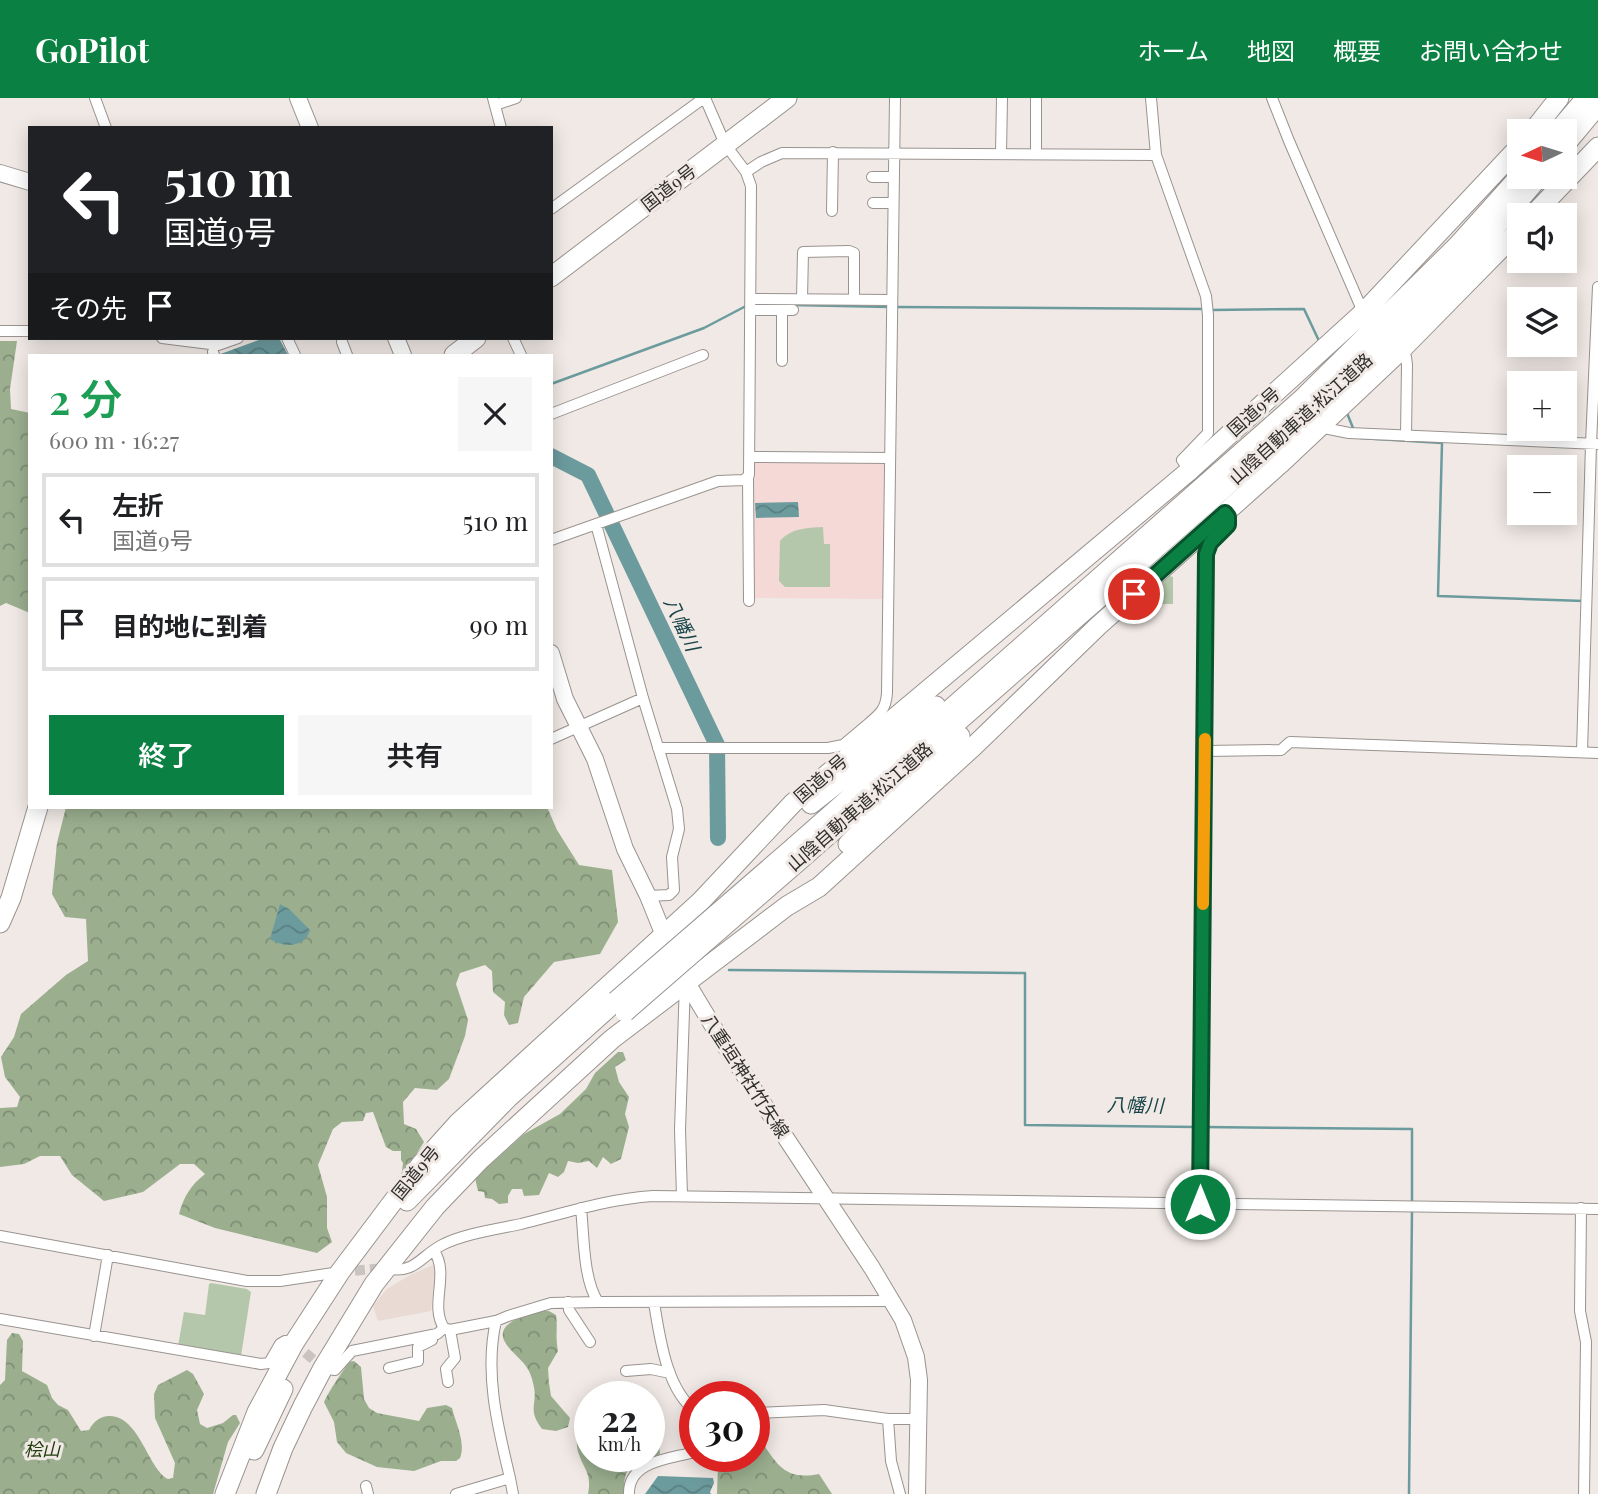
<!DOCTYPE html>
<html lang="ja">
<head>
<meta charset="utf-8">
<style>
  :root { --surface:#fff; --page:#f6f6f6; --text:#202124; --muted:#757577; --line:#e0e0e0; --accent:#0b8043 }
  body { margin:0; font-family:"Playfair Display","Noto Sans JP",serif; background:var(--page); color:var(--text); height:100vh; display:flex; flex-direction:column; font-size:26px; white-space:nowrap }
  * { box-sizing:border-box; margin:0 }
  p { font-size:23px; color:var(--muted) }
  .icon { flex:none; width:38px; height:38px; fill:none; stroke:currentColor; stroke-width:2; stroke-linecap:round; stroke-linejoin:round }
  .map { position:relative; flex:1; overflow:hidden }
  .drawer { position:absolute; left:28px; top:256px; width:525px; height:455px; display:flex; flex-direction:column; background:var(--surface); border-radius:0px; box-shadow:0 4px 18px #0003 }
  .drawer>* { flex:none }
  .top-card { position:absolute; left:28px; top:28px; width:525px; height:214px; border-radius:0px; box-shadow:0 4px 18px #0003; background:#202124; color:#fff; overflow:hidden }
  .needle { width:46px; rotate:266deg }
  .tools { position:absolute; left:1507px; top:21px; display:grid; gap:14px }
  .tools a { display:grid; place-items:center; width:70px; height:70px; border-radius:0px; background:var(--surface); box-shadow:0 4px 18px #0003; font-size:35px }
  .speed { position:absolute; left:574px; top:1283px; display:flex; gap:14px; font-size:35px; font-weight:700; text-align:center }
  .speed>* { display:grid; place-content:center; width:91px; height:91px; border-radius:50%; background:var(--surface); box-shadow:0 4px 18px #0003; line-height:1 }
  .speed small { font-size:18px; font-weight:400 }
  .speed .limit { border:10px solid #d22; background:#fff; color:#111 }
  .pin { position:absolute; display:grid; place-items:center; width:60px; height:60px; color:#fff; margin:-30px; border:4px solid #fff; border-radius:50%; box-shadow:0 2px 7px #0007 }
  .me { position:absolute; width:77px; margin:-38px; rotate:0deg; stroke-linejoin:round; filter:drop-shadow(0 0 5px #0008) }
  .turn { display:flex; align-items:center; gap:24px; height:147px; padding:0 21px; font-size:32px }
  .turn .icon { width:91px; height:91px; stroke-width:2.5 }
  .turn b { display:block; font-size:49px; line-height:60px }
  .then { display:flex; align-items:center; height:66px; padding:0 21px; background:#0003; gap:14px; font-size:26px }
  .round { display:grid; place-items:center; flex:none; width:74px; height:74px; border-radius:0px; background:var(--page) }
  .head { display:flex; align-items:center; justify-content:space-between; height:119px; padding:0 21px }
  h1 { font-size:42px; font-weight:600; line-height:52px; color:#1e9e55 }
  .primary-button { display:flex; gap:14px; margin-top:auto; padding:14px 21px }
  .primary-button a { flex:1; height:80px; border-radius:0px; background:var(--accent); color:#fff; font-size:28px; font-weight:600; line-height:80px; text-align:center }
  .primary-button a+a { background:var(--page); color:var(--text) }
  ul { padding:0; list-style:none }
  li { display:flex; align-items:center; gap:21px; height:94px; margin:0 14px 10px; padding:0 7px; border:4px solid var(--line); border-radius:0px }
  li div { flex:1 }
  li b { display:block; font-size:26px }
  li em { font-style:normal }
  header { display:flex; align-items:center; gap:42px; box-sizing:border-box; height:98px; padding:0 35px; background:var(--accent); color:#fff }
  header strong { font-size:33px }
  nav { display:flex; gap:38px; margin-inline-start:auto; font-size:24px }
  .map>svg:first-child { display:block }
  .commercial { fill:#f4d9d7 }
  .built { fill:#e9dad3 }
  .green { fill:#b5c7aa }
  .forest { fill:url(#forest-crowns) }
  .water { fill:url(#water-waves) }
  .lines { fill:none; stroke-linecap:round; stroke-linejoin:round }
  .stream { stroke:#6c9b9e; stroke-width:2.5 }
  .river { stroke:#6c9b9e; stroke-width:16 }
  .street-tunnel { stroke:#cac4c0; stroke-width:10; stroke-dasharray:10 5; stroke-linecap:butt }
  .street-casing { stroke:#99938f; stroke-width:12 }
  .secondary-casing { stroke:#99938f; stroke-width:18 }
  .highway-casing { stroke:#99938f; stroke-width:21 }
  .street { stroke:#fff; stroke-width:10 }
  .secondary { stroke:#fff; stroke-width:16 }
  .highway { stroke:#fff; stroke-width:19 }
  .highway-bridge-casing { stroke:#99938f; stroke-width:21; stroke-linecap:butt }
  .highway-bridge { stroke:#fff; stroke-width:19 }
  .route-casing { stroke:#07532c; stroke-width:18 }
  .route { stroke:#0b8043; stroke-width:12 }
  .slow { stroke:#f59e0b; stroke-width:12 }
  .labels { text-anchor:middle; stroke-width:6; stroke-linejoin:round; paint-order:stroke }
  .street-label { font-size:18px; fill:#302e2c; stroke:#f0e9e5 }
  .park-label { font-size:18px; font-style:italic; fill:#223d0c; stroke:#f0e9e5 }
  .water-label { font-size:19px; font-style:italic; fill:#194548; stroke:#f0e9e5 }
</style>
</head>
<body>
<header>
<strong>GoPilot</strong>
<nav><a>ホーム</a><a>地図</a><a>概要</a><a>お問い合わせ</a></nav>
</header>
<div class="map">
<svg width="1598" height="1396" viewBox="0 0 1598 1396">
  <defs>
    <pattern id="forest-crowns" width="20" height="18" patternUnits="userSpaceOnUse" patternTransform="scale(1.75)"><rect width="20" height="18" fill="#9baf8f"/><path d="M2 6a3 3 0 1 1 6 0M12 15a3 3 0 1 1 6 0" fill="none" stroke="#7f8f75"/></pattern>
    <pattern id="water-waves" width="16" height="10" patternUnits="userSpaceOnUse" patternTransform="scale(1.75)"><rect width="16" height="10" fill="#6c9b9e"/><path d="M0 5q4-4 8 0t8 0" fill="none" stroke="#597f81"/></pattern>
  </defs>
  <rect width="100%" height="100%" fill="#f0e9e5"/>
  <!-- commercial -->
  <path class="commercial" d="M 754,364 L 886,366 L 886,501 L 751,500 Z"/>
  <!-- built -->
  <path class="built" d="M 433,1167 L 436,1167 L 431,1213 L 378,1223 L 373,1208 L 387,1191 L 410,1177 Z"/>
  <!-- green -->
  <path class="green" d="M 823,429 L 824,446 L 830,446 L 830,489 L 785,489 L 779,483 L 780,443 C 791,430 807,430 823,429 Z
    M 1170,478 L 1173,479 L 1173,506 L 1151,506 L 1148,503 L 1148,497 Z
    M 211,1185 L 247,1191 L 251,1194 L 241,1258 L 178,1248 L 184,1214 L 205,1217 L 209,1186 Z"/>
  <!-- forest -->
  <path class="forest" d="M 0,243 L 17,243 L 10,291 L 11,311 L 30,315 L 30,515 L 6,505 L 0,508 Z
    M 66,709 L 547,709 L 557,732 L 579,767 L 612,772 L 618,824 L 600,856 L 554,864 L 524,899 L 518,925 L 509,927 L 504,917 L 505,904 L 493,894 L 492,873 L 485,867 L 460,875 L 456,886 L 468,922 L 465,938 L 449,981 L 437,992 L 415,990 L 403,1004 L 404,1026 L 416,1031 L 424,1044 L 406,1072 L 402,1073 L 403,1065 L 401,1062 L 401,1053 L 393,1053 L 386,1049 L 373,1014 L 366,1015 L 363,1023 L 342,1024 L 333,1031 L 318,1067 L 327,1099 L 327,1130 L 332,1144 L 317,1155 L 215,1130 L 179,1116 C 184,1098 191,1087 205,1076 L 194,1066 L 180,1066 L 143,1094 L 104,1103 L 72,1077 L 60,1058 L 40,1058 L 24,1066 L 0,1069 L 0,1010 L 17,1009 L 20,999 L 5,979 L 1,959 L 14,939 L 21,916 L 66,877 L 88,863 L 86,821 L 65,819 L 52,796 L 57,745 Z
    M 618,954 L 623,954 L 626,962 L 615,969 L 619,984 L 629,999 L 625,1016 L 629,1029 L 621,1061 L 611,1066 L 603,1059 L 597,1070 L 589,1063 L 578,1065 L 568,1063 L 564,1074 L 558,1079 L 549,1075 L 539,1097 L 524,1098 L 522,1091 L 512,1091 L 508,1098 L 508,1105 L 499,1106 L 492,1101 L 485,1100 L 484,1094 L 478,1093 L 475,1080 L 524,1036 L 560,1016 L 586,991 L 595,975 Z
    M 538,1213 L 549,1213 L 556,1217 C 558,1231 555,1237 558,1253 L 548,1270 L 549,1285 L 551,1298 L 570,1320 L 568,1329 L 556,1333 L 542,1331 C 526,1310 539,1306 533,1285 C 532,1280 530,1274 527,1270 C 520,1257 486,1239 513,1223 C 521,1219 530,1216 538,1213 Z
    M 12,1235 L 19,1236 L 23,1243 L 22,1273 L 47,1287 L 52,1300 L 58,1307 L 68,1312 L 81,1333 L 89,1332 C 93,1324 100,1318 110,1318 C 140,1319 148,1371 168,1381 L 173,1380 L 175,1365 L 155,1320 L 154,1296 L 158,1287 L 187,1272 L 193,1276 L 204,1296 L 197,1312 L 200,1326 L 207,1330 L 223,1325 L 233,1317 L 236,1317 L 240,1325 L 228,1344 L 213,1396 L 0,1396 L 0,1287 L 5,1282 L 7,1242 Z
    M 354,1263 L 361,1269 L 364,1301 L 369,1310 L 377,1315 L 419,1323 L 427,1310 L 446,1307 L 452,1310 C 456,1326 466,1345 460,1360 L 456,1363 L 441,1363 L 414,1373 L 377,1369 L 346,1355 L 337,1344 L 334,1324 L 324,1304 C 331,1289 340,1278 349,1264 Z
    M 590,1307 L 590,1358 L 649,1358 L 649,1338 L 659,1345 L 660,1356 C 636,1369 623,1361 624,1396 L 588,1396 C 592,1375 584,1372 578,1354 C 574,1339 580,1319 590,1307 Z
    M 754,1334 C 776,1361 780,1384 819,1376 L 832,1396 L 717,1396 L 718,1367 L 711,1358 L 754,1358 Z"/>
  <!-- water -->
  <path class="water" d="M 264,240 L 279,240 L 288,257 L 218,257 Z
    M 798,404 L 799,419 L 756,420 L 755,405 Z
    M 280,806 L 289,811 L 310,832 C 305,850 283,850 270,841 Z
    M 658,1378 L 713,1380 L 714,1385 L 710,1394 L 711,1396 L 645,1396 Z"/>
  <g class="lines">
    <!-- stream -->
    <path class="stream" d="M 792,207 L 890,209
      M 897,209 L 1205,211
      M 1212,212 L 1304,211 L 1320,245
      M 551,286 L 704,230 L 746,208
      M 1347,315 L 1353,330
      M 1360,340 L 1442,345 L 1438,498 L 1584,503
      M 729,872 L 1025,875 L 1025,1027 L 1196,1029
      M 1203,1029 L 1412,1031 L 1412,1106
      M 1409,1396 L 1412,1112"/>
    <!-- river -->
    <path class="river" d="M 551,358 L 588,377 L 717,647 L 718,740"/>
    <!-- street-tunnel -->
    <path class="street-tunnel" d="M 340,1174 L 385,1170
      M 294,1245 L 323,1270"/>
    <defs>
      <path id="street" d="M 95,0 L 106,30
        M 493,0 L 501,30
        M 1151,0 L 1156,57 L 1206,198 L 1208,217 L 1208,335 L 1182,362 L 1192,376
        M 1272,0 L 1289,43 L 1360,207 L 1367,215
        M 495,7 L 516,0
        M 1001,55 L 1002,0
        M 1036,56 L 1036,0
        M 746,74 L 761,64 L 782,55 L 1156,57
        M 872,79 L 893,79
        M 873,105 L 893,105
        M 551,111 L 704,0
        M 832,113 L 833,54
        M 752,201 L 891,202
        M 802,201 L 803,154 L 849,153 L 854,155 L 854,201
        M 750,212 L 793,212
        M 0,233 L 30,233
        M 162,240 L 218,247 L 238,240
        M 287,240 L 295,257
        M 513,240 L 521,257
        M 342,244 L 347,257
        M 1399,248 L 1406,259 L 1407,267 L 1406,338
        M 213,254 L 214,257
        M 782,263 L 782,212
        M 551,316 L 703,257
        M 1319,329 L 1349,335 L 1598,346
        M 750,359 L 890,360
        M 748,380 L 749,503
        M 596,426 L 643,600 L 677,711 L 679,731 L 672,759 L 674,792 L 669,797 L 648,798
        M 551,442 L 718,383 L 744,382 L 749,377 L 751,88 L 746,74 L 725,46 L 705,0
        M 868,626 C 880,616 886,611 887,595 L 895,0
        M 551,641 L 643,600
        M 658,650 L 828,650 L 843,647 L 868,626 L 871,630
        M 1205,653 L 1281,652 L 1290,644 L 1598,655
        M 1582,654 L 1591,346 L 1598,189
        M 682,1098 L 680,1032 L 685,884
        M 1200,1106 L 1206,456 L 1210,445 L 1228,427 L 1228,419 L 1222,412
        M 581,1110 C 584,1138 583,1181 598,1204 L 893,1203
        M 1581,1110 L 1580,1213 L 1586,1244 L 1584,1396
        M 0,1138 L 247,1183 L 280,1183 L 340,1174
        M 434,1153 C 450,1176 429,1207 444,1230
        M 385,1170 C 415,1177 419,1159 442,1147 C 463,1136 497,1131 521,1126 C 565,1115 607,1101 653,1098 L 1598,1111
        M 568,1204 L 569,1212 L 590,1244
        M 654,1205 C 660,1240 666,1290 695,1313
        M 0,1221 L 261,1266 L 269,1265 L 280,1246 L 285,1243 L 294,1245
        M 496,1223 C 484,1275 498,1330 510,1380
        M 94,1238 L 108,1157
        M 323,1270 L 335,1272 L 352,1253 L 437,1236 L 444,1230 L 450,1232 L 496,1223 L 508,1218 L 551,1205 L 598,1204
        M 389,1270 L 418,1263 L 418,1249 L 432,1242
        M 626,1273 L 651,1271 L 670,1275
        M 448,1284 L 446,1271 L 455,1260 L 450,1232
        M 754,1315 L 824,1312 L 888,1321 L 917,1321
        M 888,1321 L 891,1363 L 900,1396
        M 366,1388 L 368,1396
        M 456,1396 L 510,1380 L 513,1396
        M 629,1396 C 628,1364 667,1361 691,1355 L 695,1350"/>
      <path id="secondary" d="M 298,0 L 310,30
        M 0,75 L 30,84
        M 396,240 L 403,257
        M 551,555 L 565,601 L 595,661 L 625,751 L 648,798 L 667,845
        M 681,875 L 725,948 L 872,1170 L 903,1222 L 916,1259 L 919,1282 L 917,1396"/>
      <path id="highway" d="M 1533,33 L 1559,0
        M 1558,33 L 1586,0
        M 1564,48 L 1598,7
        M 1533,117 L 1598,49
        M 551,179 L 787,0
        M 454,257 L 476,240
        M 811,706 L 936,608
        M 848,746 L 960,638
        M 794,749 L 1301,302 L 1457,148 L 1519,79
        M 802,760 C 925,652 1049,544 1172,436 C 1301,323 1429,210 1539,79
        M 0,825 L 11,800 L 38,709
        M 407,1103 L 508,1000 L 616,903
        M 254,1352 L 283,1291
        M 225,1396 L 257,1314 L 294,1245 L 340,1174 L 422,1065 L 458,1025 L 701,803 L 793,705 L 1189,373 L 1365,213 L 1519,49
        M 266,1396 L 283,1350 L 303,1308 L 323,1270 L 374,1186 L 435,1109 L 480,1062 L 612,941 L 787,808 L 819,789 L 974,648 L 1098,528 L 1280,366 L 1402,251 L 1519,132"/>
    </defs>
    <!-- street casing -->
    <use href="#street" class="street-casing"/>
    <!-- secondary casing -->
    <use href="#secondary" class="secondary-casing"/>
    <!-- highway casing -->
    <use href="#highway" class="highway-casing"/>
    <!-- street -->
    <use href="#street" class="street"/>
    <!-- secondary -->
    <use href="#secondary" class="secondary"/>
    <!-- highway -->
    <use href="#highway" class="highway"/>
    <defs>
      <path id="highway-bridge" d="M 616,903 L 794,749
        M 625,914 L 802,760"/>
    </defs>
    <!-- highway-bridge casing -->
    <use href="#highway-bridge" class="highway-bridge-casing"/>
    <!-- highway-bridge -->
    <use href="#highway-bridge" class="highway-bridge"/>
  </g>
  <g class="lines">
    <defs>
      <path id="route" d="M 1134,496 L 1225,415 L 1228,419 L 1228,427 L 1210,445 L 1206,456 L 1200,1106"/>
    </defs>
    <!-- route casing -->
    <use href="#route" class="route-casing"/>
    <!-- route -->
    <use href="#route" class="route"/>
    <!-- slow -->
    <path class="slow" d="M 1203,806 L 1205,641"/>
  </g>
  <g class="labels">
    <!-- street labels -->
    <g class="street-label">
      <text transform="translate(669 90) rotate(-38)" y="6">国道9号</text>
      <text transform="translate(1254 314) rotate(-42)" y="6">国道9号</text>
      <text transform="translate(1301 321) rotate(-42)" y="6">山陰自動車道;松江道路</text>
      <text transform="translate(821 681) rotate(-41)" y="6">国道9号</text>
      <text transform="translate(860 709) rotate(-41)" y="6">山陰自動車道;松江道路</text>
      <text transform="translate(745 978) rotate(57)" y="6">八重垣神社竹矢線</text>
      <text transform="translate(416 1075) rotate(-51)" y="6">国道9号</text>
    </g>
    <!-- park labels -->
    <g class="park-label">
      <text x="42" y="1358">桧山</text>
    </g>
    <!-- water labels -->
    <g class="water-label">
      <text transform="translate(682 526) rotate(65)" y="7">八幡川</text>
      <text transform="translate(1135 1007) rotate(1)" y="7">八幡川</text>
    </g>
  </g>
</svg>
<div class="tools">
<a><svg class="needle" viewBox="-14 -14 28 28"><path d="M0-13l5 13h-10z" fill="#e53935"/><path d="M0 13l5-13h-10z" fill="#757577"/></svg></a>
<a><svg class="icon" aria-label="sound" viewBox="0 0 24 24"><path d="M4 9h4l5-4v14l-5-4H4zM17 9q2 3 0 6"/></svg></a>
<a><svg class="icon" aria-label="layers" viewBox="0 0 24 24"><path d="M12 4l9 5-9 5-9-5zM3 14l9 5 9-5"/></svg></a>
<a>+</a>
<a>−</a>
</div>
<div class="speed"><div>22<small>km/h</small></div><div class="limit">30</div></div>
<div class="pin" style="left:1134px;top:496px;background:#d93025"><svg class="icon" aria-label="arrive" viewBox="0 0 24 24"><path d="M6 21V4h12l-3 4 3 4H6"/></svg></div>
<svg class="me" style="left:1200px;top:1106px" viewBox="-20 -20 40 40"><circle r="17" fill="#0b8043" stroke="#fff" stroke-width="3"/><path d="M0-11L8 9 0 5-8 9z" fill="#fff"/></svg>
<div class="top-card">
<div class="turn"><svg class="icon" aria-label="left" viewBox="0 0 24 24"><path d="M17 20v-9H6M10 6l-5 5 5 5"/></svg><div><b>510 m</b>国道9号</div></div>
<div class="then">その先<svg class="icon" aria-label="arrive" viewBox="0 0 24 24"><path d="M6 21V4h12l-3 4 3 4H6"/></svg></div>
</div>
<section class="drawer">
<div class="head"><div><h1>2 分</h1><p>600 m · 16:27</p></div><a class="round"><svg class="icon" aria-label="close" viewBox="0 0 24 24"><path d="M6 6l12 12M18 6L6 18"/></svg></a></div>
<ul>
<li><svg class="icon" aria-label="left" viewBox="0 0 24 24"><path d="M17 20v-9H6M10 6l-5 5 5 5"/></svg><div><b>左折</b><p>国道9号</p></div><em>510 m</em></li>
<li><svg class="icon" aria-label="arrive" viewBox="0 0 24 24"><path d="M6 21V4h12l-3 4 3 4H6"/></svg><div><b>目的地に到着</b></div><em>90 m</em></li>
</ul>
<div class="primary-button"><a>終了</a><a>共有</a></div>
</section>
</div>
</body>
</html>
